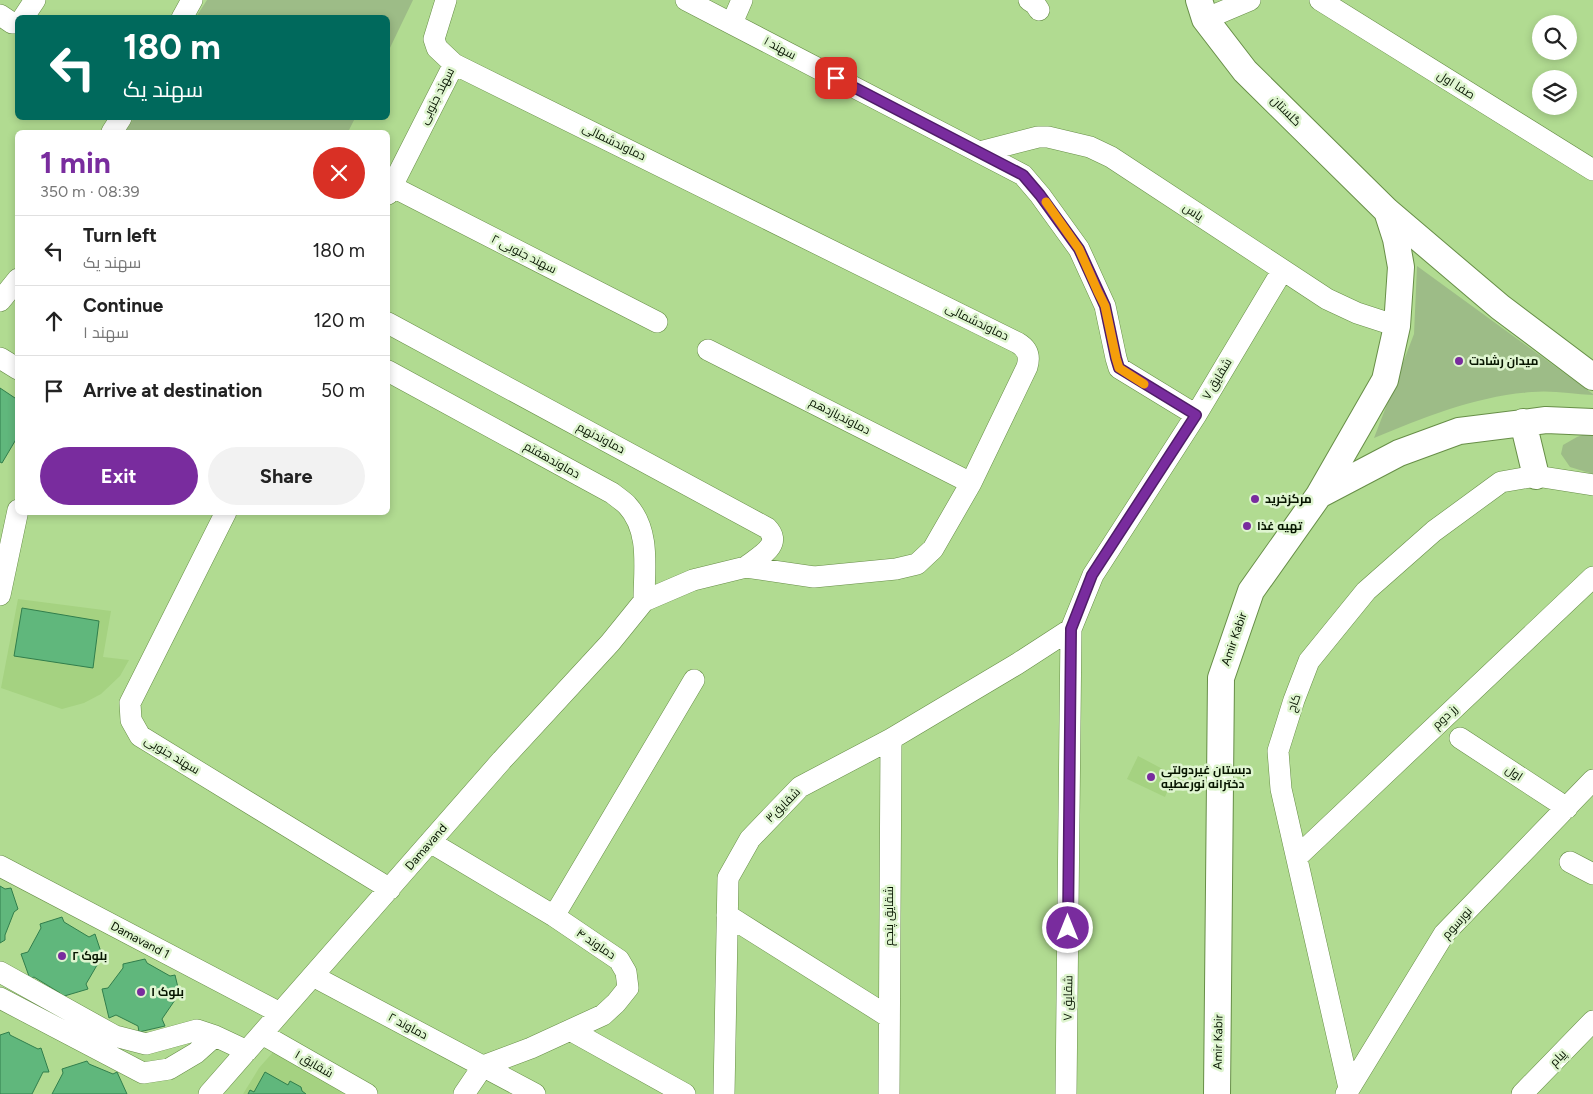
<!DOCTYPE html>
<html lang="en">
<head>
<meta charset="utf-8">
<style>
  :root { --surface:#fff; --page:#f2f2f2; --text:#222; --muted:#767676; --line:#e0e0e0; --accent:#792c9e }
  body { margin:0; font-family:Figtree,Cairo,sans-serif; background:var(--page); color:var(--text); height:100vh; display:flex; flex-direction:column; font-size:19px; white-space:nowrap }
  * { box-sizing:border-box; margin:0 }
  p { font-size:16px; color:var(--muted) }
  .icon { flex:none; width:28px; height:28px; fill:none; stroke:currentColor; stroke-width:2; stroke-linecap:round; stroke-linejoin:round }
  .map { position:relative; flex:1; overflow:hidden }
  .details { position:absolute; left:15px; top:130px; width:375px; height:385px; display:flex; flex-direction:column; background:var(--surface); border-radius:8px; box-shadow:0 2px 8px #0003 }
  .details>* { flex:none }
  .banner { position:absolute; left:15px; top:15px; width:375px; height:105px; border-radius:8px; box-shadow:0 2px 8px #0003; background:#00695c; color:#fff; overflow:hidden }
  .fabs { position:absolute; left:1532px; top:15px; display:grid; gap:10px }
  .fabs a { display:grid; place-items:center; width:45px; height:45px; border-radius:50%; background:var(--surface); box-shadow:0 2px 8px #0003; font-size:25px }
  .pin { position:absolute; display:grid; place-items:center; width:42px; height:42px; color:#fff; margin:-21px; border-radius:10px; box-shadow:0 2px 8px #0006 }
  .me { position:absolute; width:55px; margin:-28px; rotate:0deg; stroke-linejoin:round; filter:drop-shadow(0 0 4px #0008) }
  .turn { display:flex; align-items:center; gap:18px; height:105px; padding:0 25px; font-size:22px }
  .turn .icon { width:65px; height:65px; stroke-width:2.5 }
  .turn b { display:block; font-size:35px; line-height:42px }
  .round { display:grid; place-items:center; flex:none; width:52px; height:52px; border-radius:26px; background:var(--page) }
  .head { display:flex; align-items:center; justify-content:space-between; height:85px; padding:0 25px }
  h1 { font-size:30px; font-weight:700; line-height:38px; color:var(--accent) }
  .cta { display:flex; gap:10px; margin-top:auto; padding:10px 25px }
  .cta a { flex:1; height:58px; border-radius:30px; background:var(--accent); color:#fff; font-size:20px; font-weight:700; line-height:58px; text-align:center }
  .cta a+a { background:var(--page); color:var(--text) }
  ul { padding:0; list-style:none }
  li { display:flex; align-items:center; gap:15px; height:70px; padding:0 25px; border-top:1px solid var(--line) }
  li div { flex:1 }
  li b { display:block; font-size:19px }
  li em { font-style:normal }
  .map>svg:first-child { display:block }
  .built { fill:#a5d281 }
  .green { fill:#9dbc87 }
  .building { fill:#60b77c; stroke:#317e4c }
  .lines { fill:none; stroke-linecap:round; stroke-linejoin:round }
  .minor-casing { stroke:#678e47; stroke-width:22 }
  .major-casing { stroke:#678e47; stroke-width:28 }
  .minor { stroke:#fff; stroke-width:21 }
  .major { stroke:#fff; stroke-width:26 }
  .route-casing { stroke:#4f1d67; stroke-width:12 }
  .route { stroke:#792c9e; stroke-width:9 }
  .slow { stroke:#f59e0b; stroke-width:9 }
  .poi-dot { fill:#792c9e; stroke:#dff5d0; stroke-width:2 }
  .labels { text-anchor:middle; stroke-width:5; stroke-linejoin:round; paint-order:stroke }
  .street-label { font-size:12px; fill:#071500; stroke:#dff5d0 }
  .poi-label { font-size:12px; font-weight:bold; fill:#071500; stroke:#dff5d0; text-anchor:start }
</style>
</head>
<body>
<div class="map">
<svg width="1593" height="1094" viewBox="0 0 1593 1094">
  <rect width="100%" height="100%" fill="#b1db91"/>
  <!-- built -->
  <path class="built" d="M 18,599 L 111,611 L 103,657 L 129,660 L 120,676 L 101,694 L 84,703 L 62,709 L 1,688 Z
    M 1138,756 L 1174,775 L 1165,797 L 1127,779 Z
    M 274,1051 L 347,1094 L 243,1094 L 259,1068 Z"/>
  <!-- green -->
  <path class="green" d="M 207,0 L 413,0 L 388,52 L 388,18 L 196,17 Z
    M 134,118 L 355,118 L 348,132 L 125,132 Z
    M 1417,266 L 1593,394 L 1593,395 C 1573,394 1552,390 1532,392 C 1476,396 1425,417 1374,438 L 1414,334 Z
    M 1593,431 L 1593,474 L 1570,467 L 1561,454 L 1563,445 L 1577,437 Z"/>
  <!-- building -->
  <path class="building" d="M 0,388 L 18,400 L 18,436 L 2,463 L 0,462 Z
    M 22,608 L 99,621 L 93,668 L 14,656 Z
    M 0,886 L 5,889 L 11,888 L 18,909 L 14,912 L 5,935 L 5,940 L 0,943 Z
    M 62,917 L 64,922 L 89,937 L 95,934 L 103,958 L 100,960 L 86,984 L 88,989 L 61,997 L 60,993 L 34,977 L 30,979 L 21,954 L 28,952 L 41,928 L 40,924 Z
    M 145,959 L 147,963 L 170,976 L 175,975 L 180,996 L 177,997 L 162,1019 L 165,1026 L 139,1032 L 138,1026 L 116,1015 L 109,1018 L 102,989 L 108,988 L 123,968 L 123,964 Z
    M 9,1032 L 10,1035 L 38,1049 L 41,1048 L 49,1072 L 43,1072 L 32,1094 L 0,1094 L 0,1035 Z
    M 87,1061 L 89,1064 L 113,1074 L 117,1072 L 127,1094 L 52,1094 L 63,1073 L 62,1069 Z
    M 265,1072 L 288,1085 L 290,1081 L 301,1087 L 302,1091 L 306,1094 L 248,1094 L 250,1090 L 254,1092 Z"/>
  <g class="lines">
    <defs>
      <path id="minor" d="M 686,0 L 1023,175 L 1040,195 L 1079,249 L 1105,306 L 1116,358 L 1119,368 L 1196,415
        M 1029,0 L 1035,4 L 1039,10
        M 1320,0 L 1593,170
        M 0,15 L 12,23 L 18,23
        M 23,18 L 35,0
        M 182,18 L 192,0
        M 1205,19 L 1250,0
        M 732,23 L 742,0
        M 112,132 L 121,118
        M 980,152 L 1038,137 L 1048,137 L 1090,147 L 1111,157 L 1327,299 L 1357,313 L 1397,326
        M 391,186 L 657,322
        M 388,194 L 454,64
        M 0,301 L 18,279
        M 388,323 L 767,528 C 784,545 758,557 746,567
        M 708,350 L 971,483
        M 0,358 L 18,369
        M 388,371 L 612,493 C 617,497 623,501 627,505 C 651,531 644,569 644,601
        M 226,512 L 130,703 L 131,720 L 140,736 L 390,889
        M 0,595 L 18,510
        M 1460,738 L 1567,808
        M 430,842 L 554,916 L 619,960 L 626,972 L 628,988 L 616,1003 L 603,1015 L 531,1048 L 483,1066
        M 1297,857 L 1593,577
        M 1570,862 L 1593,874
        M 0,866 L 280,1013
        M 727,915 L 889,1017
        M 554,916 L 694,680
        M 0,972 L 115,1036 L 146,1044 L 197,1030 L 215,1036 L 247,1051
        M 313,976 L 535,1094
        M 0,998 L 143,1073 L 169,1069 L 196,1053 L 215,1036
        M 570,1030 L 685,1094
        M 262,1034 L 367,1094
        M 1349,1088 L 1281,789 L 1278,751 L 1294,700 L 1309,661 L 1366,591 L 1434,531 L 1501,482 L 1536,476 L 1593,485
        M 209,1094 L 502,760 L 610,643 L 644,601 L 693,580 L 746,567 L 814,577 L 896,569 L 917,564 L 933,549 L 971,483 L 1027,367 C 1030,357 1028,349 1018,343 L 454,64 L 437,48 L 434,39 L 446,0
        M 464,1094 L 483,1066
        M 724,1094 L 728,878 L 750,839 L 800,787 L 891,739 L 1017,664 L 1071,629
        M 889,1094 L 891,739
        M 1066,1094 L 1071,629 L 1093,575 L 1196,415 L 1282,271
        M 1346,1094 L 1444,934 L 1593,780
        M 1522,1094 L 1593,1021"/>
      <path id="major" d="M 1199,0 L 1205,19 L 1245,71 L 1387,211 L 1500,307 L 1593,377
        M 1523,422 L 1536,476
        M 1319,495 L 1399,453 L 1459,431 L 1546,420 L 1593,422
        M 1217,1094 L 1221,678 L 1251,591 L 1319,495 L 1385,380 L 1397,326 L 1401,267 L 1396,239 L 1387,211"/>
    </defs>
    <!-- minor casing -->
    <use href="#minor" class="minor-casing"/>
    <!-- major casing -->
    <use href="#major" class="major-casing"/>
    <!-- minor -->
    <use href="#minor" class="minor"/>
    <!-- major -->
    <use href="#major" class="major"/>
  </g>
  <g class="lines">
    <defs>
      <path id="route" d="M 836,78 L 1023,175 L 1040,195 L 1079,249 L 1105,306 L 1116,358 L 1119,368 L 1196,415 L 1092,575 L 1071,629 L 1068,928"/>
    </defs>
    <!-- route casing -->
    <use href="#route" class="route-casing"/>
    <!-- route -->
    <use href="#route" class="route"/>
    <!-- slow -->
    <path class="slow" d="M 1046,202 L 1079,249 L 1098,292 L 1105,306 L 1116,358 L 1119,368 L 1144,384"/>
  </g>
  <!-- markers -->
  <g class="poi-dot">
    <circle cx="1459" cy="361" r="5"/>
    <circle cx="1255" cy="499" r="5"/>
    <circle cx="1247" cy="526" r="5"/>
    <circle cx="1151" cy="777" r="5"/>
    <circle cx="62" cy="956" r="5"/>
    <circle cx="141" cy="992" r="5"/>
  </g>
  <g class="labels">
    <!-- street labels -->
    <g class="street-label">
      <text transform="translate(780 48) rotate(28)" y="4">سهند ۱</text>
      <text transform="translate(1456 85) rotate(32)" y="4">صفا اول</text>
      <text transform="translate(437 96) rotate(-63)" y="4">سهند جنوبی</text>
      <text transform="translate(1286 111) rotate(45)" y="4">گلستان</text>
      <text transform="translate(614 142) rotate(26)" y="4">دماوندشمالی</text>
      <text transform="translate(1193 212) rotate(34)" y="4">یاس</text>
      <text transform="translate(524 254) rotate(27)" y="4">سهند جنوبی ۲</text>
      <text transform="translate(977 322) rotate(26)" y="4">دماوندشمالی</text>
      <text transform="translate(1217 379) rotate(-59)" y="4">شقایق ۷</text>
      <text transform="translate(840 416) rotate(27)" y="4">دماوندیازدهم</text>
      <text transform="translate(601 438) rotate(28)" y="4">دماوندنهم</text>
      <text transform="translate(552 460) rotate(29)" y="4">دماوندهفتم</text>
      <text transform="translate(1234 639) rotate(-71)" y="4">Amir Kabir</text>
      <text transform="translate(1294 703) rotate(-71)" y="4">کاج</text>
      <text transform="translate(1445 717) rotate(-43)" y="4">رز دوم</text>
      <text transform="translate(172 755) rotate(31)" y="4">سهند جنوبی</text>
      <text transform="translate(1514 773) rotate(33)" y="4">اول</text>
      <text transform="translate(783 805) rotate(-45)" y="4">شقایق۳</text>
      <text transform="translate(426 847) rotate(-49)" y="4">Damavand</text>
      <text transform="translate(889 916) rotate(-90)" y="4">شقایق پنجم</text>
      <text transform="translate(1457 923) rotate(-48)" y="4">نورسوم</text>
      <text transform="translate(140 940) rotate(28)" y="4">Damavand 1</text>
      <text transform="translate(596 944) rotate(34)" y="4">دماوند ۴</text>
      <text transform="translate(1068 998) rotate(-89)" y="4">شقایق ۷</text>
      <text transform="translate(408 1026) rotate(28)" y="4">دماوند ۲</text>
      <text transform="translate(1218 1042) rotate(-89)" y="4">Amir Kabir</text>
      <text transform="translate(1558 1058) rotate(-46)" y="4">پیام</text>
      <text transform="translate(314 1064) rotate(30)" y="4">شقایق ۱</text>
    </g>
    <!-- poi labels -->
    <g class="poi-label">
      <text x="1469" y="365">میدان رشادت</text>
      <text x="1265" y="503">مرکزخرید</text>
      <text x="1257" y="530">تهیه غذا</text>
      <text x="1161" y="774">دبستان غیردولتی<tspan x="1161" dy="14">دخترانه نورعطیه</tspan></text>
      <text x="72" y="960">بلوک ۲</text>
      <text x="151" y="996">بلوک ۱</text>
    </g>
  </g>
</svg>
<div class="fabs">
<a><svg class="icon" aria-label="search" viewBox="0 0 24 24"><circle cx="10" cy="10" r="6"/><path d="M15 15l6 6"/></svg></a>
<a><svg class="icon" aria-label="layers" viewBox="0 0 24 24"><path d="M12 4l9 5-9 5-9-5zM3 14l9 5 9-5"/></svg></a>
</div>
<div class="pin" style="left:836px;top:78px;background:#d93025"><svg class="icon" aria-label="arrive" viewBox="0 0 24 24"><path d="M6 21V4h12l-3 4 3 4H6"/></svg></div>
<svg class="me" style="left:1068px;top:928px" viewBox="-20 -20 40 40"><circle r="17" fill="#792c9e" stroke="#fff" stroke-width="3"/><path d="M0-11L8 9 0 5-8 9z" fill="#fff"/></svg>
<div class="banner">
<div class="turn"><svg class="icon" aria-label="left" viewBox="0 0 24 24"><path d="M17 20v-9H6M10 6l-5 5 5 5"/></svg><div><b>180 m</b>سهند یک</div></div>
</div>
<section class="details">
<div class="head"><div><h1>1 min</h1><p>350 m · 08:39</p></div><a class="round" style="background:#d93025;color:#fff"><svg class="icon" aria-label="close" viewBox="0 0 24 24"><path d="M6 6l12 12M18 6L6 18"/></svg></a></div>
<ul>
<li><svg class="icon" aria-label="left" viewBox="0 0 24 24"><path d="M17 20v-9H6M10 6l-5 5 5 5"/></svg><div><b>Turn left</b><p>سهند یک</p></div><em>180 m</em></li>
<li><svg class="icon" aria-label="ahead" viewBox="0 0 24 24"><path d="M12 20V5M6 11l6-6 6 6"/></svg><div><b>Continue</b><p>سهند ۱</p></div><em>120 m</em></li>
<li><svg class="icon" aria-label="arrive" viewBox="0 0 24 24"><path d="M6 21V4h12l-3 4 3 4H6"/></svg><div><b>Arrive at destination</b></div><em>50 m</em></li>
</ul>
<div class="cta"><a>Exit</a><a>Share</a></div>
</section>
</div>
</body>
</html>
